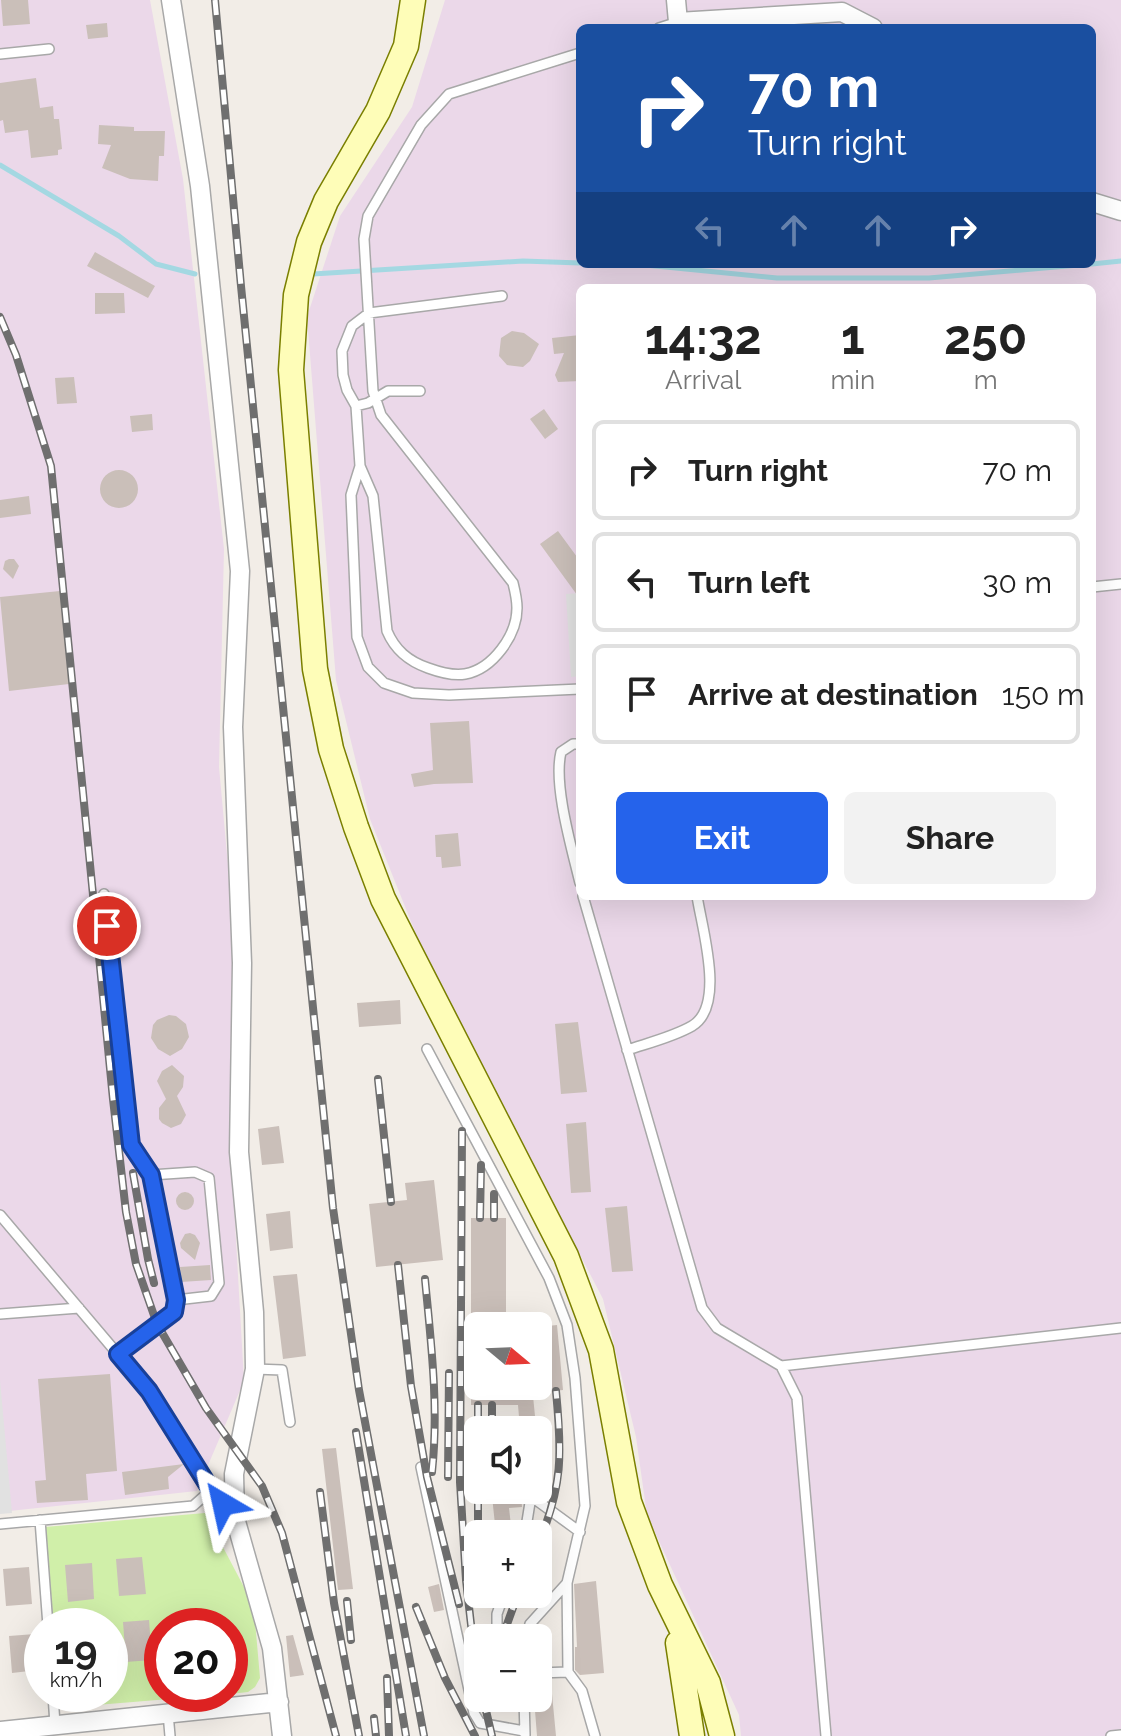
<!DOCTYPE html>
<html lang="en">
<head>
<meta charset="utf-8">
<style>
  :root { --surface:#fff; --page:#f2f2f2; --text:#222; --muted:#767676; --line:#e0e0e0; --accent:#2563eb }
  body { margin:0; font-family:Raleway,sans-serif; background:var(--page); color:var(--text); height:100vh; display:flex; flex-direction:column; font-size:30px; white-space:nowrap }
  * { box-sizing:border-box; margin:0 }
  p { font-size:26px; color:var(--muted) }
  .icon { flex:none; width:44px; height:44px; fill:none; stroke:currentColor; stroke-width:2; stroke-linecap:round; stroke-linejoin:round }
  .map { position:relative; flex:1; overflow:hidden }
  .sheet { position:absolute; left:576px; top:284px; width:520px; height:616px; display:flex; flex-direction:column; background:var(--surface); border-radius:12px; box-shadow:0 8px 32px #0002 }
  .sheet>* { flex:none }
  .top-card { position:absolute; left:576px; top:24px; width:520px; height:244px; border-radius:12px; box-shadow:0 8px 32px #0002; background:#1a4fa0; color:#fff; overflow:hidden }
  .needle { width:52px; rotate:109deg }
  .fabs { position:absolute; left:464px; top:1312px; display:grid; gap:16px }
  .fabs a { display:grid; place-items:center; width:88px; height:88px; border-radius:12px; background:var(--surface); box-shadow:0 8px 32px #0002; font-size:40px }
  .speed { position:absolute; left:24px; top:1608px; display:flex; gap:16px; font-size:40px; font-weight:700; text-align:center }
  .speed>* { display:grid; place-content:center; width:104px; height:104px; border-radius:50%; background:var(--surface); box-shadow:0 8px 32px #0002; line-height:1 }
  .speed small { font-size:20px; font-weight:400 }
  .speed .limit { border:12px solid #d22; background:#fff; color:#111 }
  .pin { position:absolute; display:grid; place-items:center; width:68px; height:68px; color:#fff; margin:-34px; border:4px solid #fff; border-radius:50%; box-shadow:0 2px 8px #0007 }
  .me { position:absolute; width:88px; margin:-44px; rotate:324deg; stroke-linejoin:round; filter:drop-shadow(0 0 6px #0008) }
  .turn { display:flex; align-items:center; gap:28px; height:168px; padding:0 40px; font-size:36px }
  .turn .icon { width:104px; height:104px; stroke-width:2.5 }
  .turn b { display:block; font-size:56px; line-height:68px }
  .lanes { display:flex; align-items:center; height:76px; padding:0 40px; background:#0003; justify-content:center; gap:40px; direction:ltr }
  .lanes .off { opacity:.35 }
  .eta { display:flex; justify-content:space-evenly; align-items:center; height:136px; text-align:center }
  .eta b { font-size:48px; font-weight:700; line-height:56px }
  .primary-button { display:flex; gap:16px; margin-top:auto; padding:16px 40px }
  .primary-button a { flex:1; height:92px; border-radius:12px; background:var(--accent); color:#fff; font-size:32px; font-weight:700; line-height:92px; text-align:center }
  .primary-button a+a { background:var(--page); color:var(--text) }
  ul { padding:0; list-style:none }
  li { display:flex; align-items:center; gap:24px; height:100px; margin:0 16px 12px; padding:0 24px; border:4px solid var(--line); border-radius:12px }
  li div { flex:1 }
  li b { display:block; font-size:30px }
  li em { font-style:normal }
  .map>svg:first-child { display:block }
  .industrial { fill:#ebd8e9; fill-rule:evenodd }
  .grass { fill:#d0efa9 }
  .parking { fill:#e1e1e1 }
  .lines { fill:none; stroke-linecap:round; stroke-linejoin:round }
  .stream { stroke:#a4d8e2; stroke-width:5 }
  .building { fill:#cabfb9 }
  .lane-casing { stroke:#a8a8a8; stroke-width:12 }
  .street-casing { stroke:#a8a8a8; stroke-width:21 }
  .secondary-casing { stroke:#7a7f00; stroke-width:27 }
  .lane { stroke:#fff; stroke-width:9 }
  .street { stroke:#fff; stroke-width:18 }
  .secondary { stroke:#fefdb8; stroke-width:24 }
  .rail-casing { stroke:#6f6f6f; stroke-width:8 }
  .rail { stroke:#fff; stroke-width:5; stroke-dasharray:15; stroke-linecap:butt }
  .route-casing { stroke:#184099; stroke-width:20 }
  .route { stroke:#2563eb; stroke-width:14 }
</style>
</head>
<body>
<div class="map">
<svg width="1121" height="1736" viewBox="0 0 1121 1736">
  <rect width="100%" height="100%" fill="#f2ede7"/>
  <!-- industrial -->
  <path class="industrial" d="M 0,0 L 150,0 L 183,179 L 224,549 L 219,767 L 237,964 L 230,1135 L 244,1381 L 197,1491 L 0,1512 Z
    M 445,0 L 1121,0 L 1121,1736 L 741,1736 L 739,1715 L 647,1515 L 636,1437 L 603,1299 L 424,954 L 370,819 L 336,680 L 307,317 L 340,216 L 412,107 ZM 580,28 L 1092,28 L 1092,264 L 580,264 ZM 580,288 L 1092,288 L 1092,896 L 580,896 Z"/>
  <!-- grass -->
  <path class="grass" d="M 205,1513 L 245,1589 L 255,1621 L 260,1678 L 255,1687 L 248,1692 L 230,1694 L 230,1626 L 162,1626 L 162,1694 L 230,1694 L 60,1708 L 59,1694 L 110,1694 L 110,1626 L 54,1626 L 45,1527 Z"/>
  <!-- parking -->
  <path class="parking" d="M 580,593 L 580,676 L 571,677 L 566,594 Z
    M 0,1380 L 12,1513 L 0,1514 Z"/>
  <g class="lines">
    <!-- stream -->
    <path class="stream" d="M 0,165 L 119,236 L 156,264 L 195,274
      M 635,264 L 777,278 L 929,278 L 1090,264
      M 1092,264 L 1121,261
      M 313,274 L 523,261 L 580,263"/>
  </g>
  <!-- building -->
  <path class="building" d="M 1,0 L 28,0 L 30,24 L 3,26 Z
    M 107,23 L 108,37 L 88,39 L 86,25 Z
    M 36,78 L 40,108 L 53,106 L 54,119 L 59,119 L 62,149 L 58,150 L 58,155 L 31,158 L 28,130 L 5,133 L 3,120 L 0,121 L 0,83 Z
    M 99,125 L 134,127 L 134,131 L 165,131 L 164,156 L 159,156 L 158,181 L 130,179 L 102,168 L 111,145 L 98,144 Z
    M 95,252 L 155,286 L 148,298 L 87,266 Z
    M 95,293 L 124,293 L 125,313 L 95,314 Z
    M 512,331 L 524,333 L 539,344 L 530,361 L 523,367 L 507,365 L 499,356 L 501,338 Z
    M 580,335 L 580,381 L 558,382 L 555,375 L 564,353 L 554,354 L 552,338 Z
    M 74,377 L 77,403 L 57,404 L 55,378 Z
    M 544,409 L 558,429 L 545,439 L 530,419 Z
    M 152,414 L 153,430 L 132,432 L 130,416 Z
    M100 489a19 19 0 1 1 38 0a19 19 0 1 1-38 0Z
    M 29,496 L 31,514 L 0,518 L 0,500 Z
    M 558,531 L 580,561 L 580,599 L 540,544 Z
    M 9,559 L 14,559 L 19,566 L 13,579 L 3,569 L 5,561 Z
    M 60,591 L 69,684 L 9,691 L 0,597 Z
    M 469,721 L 473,783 L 434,784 L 414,787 L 411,774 L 433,770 L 430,723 Z
    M 458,833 L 461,866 L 442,868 L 441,857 L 436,857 L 435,835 Z
    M 400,1000 L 401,1024 L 359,1027 L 357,1003 Z
    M 169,1015 L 176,1016 L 186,1024 L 189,1037 L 182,1049 L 170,1056 L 158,1049 L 151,1038 L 153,1025 L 157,1020 Z
    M 578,1022 L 587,1092 L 561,1094 L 555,1024 Z
    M 172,1065 L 184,1076 L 183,1087 L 177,1096 L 186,1115 L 181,1124 L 171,1128 L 162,1123 L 159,1119 L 159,1108 L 166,1099 L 157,1081 L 162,1071 Z
    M 586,1122 L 591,1192 L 571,1193 L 566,1124 Z
    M 279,1126 L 284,1163 L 262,1165 L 258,1129 Z
    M 434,1180 L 443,1260 L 376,1267 L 369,1204 L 407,1200 L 405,1183 Z
    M176 1201a9 9 0 1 1 18 0a9 9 0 1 1-18 0Z
    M 627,1206 L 633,1271 L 612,1272 L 605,1208 Z
    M 290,1211 L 293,1248 L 270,1251 L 266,1214 Z
    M 471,1218 L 506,1218 L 506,1326 L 471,1326 Z
    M 190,1233 L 195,1235 L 200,1243 L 195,1260 L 181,1248 L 180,1243 L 185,1234 Z
    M 210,1265 L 211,1280 L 181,1282 L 180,1267 Z
    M 297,1274 L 306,1356 L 283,1359 L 273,1276 Z
    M 557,1325 L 563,1390 L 538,1393 L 538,1327 Z
    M 110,1374 L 117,1471 L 86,1474 L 88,1500 L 37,1503 L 35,1481 L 46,1480 L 38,1379 Z
    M 471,1386 L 532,1386 L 535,1416 L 519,1417 L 518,1405 L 471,1405 Z
    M 336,1448 L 353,1589 L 338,1590 L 322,1449 Z
    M 184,1464 L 168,1477 L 169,1489 L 125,1495 L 122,1472 Z
    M 521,1494 L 522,1507 L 509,1508 L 512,1534 L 496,1534 L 492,1496 Z
    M 142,1557 L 146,1594 L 119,1596 L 116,1559 Z
    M 92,1563 L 94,1599 L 68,1602 L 65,1565 Z
    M 29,1567 L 32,1604 L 6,1606 L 3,1569 Z
    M 596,1581 L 604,1673 L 580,1675 L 575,1670 L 575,1647 L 577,1647 L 574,1584 Z
    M 439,1584 L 444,1610 L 434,1612 L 428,1587 Z
    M 149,1620 L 152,1660 L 126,1662 L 123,1622 Z
    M 35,1634 L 38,1670 L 12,1673 L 9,1636 Z
    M 293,1635 L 304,1675 L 290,1677 L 286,1636 Z
    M 538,1694 L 552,1694 L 556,1736 L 537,1736 L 534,1698 L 538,1698 Z"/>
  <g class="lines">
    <defs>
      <path id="lane" d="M 659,28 L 678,22
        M 0,54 L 49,49
        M 502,296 L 369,313 L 352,326 L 342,351 L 343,375 L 347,390 L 356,406 L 360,466 L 351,495 L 357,637 L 368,667 L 384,683 L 413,693 L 449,695 L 580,689
        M 356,406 L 368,403 L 388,391 L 420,391
        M 360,466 L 373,496 L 387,631 C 395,650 408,661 428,668 C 439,672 454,676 465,674 C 493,669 517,635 517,608 C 517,600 515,591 513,583 L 381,415 L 373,391 L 364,239 L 368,216 L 421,125 L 449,94 L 580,53
        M 1092,587 L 1121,584
        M 580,744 L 573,744 L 561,752 C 553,785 572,849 580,883
        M 104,894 L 131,1145 L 151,1175 L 176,1300 L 174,1312 L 118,1354
        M 583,896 L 702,1308 L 717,1328 L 781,1366 L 797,1398 L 826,1736
        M 427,1049 L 549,1278 L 567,1325 L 575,1378 L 585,1506 L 567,1583 L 568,1672 L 582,1691 L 595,1736
        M 627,1050 C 648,1043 673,1037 692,1026 C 726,1006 702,929 697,896
        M 151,1175 L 195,1172 L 209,1178 L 219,1283 L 211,1296 L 176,1300
        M 0,1215 L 149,1391 L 211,1490 L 232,1515
        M 0,1314 L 79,1308
        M 781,1366 L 1121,1328
        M 255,1369 L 282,1370 L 290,1422
        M 421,1467 L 474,1713 L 480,1723 L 524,1731
        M 532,1497 L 580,1532
        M 40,1520 L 48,1626
        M 0,1524 L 193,1506 L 211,1490
        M 525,1534 L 532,1490
        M 504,1594 L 497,1614 L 497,1626 L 513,1638
        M 526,1638 L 530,1624 L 567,1583
        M 538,1673 L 568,1672
        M 53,1694 L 55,1725
        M 524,1698 L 525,1735
        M 168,1713 L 170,1736
        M 1111,1736 L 1121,1735"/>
      <path id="street" d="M 171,0 L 200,186 L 240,571 L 233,727 L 242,963 L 239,1152 L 254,1312 L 255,1369 L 234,1474 L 235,1518 L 272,1648 L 282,1736
        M 676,0 L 678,22 L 842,12 L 873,28
        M 1092,202 L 1121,211
        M 0,1731 L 279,1702"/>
      <path id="secondary" d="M 413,0 L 406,46 L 378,111 L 326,201 L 309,242 L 296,295 L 291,370 L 315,669 L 331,749 L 356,827 L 383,899 L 566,1256 L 601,1350 L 629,1502 L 660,1585 L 708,1683 L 722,1736
        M 678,1643 L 692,1736"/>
    </defs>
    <!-- lane casing -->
    <use href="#lane" class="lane-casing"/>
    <!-- street casing -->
    <use href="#street" class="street-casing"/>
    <!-- secondary casing -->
    <use href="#secondary" class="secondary-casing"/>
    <!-- lane -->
    <use href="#lane" class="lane"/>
    <!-- street -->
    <use href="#street" class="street"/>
    <!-- secondary -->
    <use href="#secondary" class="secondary"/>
    <defs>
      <path id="rail" d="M 215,0 L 241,286 L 333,1208 L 359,1390 L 424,1736
        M 0,317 L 16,355 L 51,466 L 113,1099 L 126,1212 L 136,1264 L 157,1324 L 206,1408 L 262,1486 L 282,1533 L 336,1736
        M 378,1079 L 391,1202
        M 462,1131 L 460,1482 L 466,1580 L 476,1669
        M 133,1173 L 148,1259 L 154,1283
        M 480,1218 L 481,1165
        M 494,1218 L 494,1194
        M 398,1265 L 411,1386 L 427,1477 L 459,1604
        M 425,1279 C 431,1343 439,1407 432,1472
        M 478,1405 L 478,1559
        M 492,1430 L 492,1405
        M 356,1432 L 406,1736
        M 448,1477 L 449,1373
        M 320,1492 L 334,1603 L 359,1736
        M 538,1545 C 563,1485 562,1454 556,1391
        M 347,1601 L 351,1640
        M 416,1607 L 445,1678 L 475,1736
        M 502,1638 L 518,1594
        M 387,1678 L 389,1736
        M 483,1698 L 492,1736
        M 374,1718 L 376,1736"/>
    </defs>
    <!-- rail casing -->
    <use href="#rail" class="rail-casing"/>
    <!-- rail -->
    <use href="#rail" class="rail"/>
  </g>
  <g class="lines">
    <defs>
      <path id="route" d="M 107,926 L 131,1145 L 151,1175 L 176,1300 L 174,1312 L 118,1354 L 149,1391 L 211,1490 L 223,1504"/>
    </defs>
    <!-- route casing -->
    <use href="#route" class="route-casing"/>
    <!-- route -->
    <use href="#route" class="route"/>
  </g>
</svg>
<div class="fabs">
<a><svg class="needle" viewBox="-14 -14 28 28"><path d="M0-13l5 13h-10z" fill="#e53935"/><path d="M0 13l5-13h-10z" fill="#767676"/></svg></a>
<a><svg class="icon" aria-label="sound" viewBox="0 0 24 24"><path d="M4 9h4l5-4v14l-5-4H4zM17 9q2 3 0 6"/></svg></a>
<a>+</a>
<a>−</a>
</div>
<div class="speed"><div>19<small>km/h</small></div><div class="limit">20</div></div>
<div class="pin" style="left:107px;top:926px;background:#d93025"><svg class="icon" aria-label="arrive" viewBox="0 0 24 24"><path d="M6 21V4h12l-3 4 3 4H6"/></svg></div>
<svg class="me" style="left:223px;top:1504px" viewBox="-20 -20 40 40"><path d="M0-17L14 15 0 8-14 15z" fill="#2563eb" stroke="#fff" stroke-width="4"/></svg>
<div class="top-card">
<div class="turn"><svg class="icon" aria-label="right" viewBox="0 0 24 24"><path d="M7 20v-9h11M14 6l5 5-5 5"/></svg><div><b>70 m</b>Turn right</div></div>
<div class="lanes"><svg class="icon off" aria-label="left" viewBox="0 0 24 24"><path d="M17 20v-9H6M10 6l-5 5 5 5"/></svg><svg class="icon off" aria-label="ahead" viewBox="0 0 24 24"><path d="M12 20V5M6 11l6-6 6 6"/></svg><svg class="icon off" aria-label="ahead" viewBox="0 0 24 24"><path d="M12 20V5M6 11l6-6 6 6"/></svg><svg class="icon" aria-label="right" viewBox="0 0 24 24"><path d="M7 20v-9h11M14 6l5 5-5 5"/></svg></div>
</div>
<section class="sheet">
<div class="eta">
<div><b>14:32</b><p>Arrival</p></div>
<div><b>1</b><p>min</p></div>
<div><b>250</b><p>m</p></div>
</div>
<ul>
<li><svg class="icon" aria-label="right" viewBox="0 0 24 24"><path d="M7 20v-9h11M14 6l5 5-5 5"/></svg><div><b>Turn right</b></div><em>70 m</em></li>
<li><svg class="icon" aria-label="left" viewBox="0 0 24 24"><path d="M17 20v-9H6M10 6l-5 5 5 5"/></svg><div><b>Turn left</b></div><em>30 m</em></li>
<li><svg class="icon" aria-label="arrive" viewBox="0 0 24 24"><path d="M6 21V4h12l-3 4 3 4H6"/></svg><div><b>Arrive at destination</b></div><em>150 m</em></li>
</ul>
<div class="primary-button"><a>Exit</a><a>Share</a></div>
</section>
</div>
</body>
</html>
